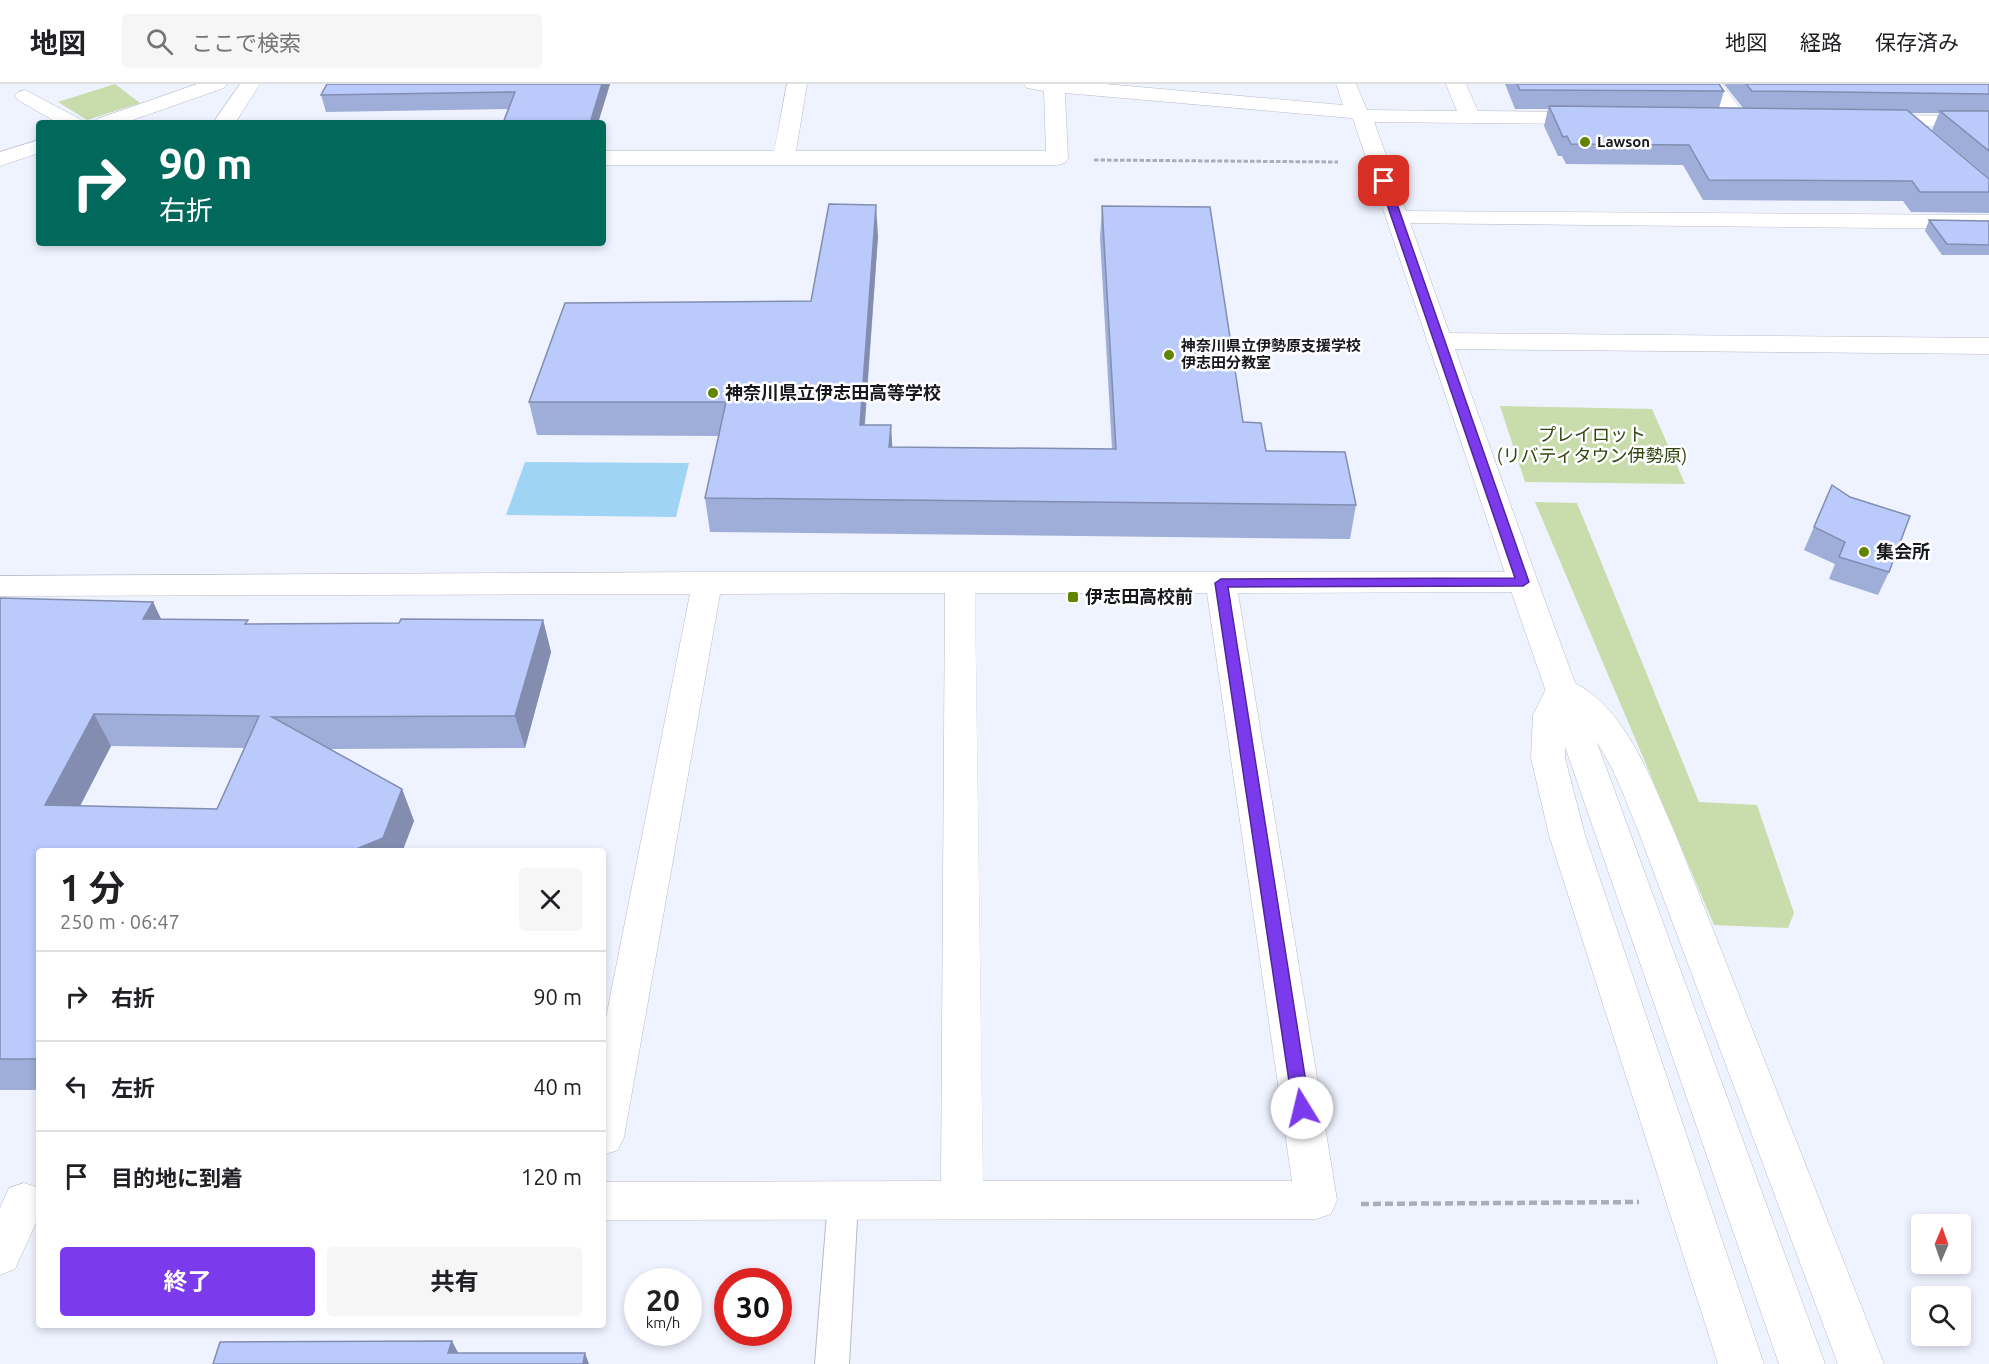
<!DOCTYPE html>
<html lang="ja">
<head>
<meta charset="utf-8">
<style>
  :root { --surface:#fff; --page:#f6f6f6; --text:#202124; --muted:#757577; --line:#e0e0e0; --accent:#7c3aed }
  body { margin:0; font-family:Ubuntu,"Noto Sans JP",sans-serif; background:var(--page); color:var(--text); height:100vh; display:flex; flex-direction:column; font-size:22px; white-space:nowrap }
  * { box-sizing:border-box; margin:0 }
  p { font-size:20px; color:var(--muted) }
  .icon { flex:none; width:33px; height:33px; fill:none; stroke:currentColor; stroke-width:2; stroke-linecap:round; stroke-linejoin:round }
  .map { position:relative; flex:1; overflow:hidden }
  .drawer { position:absolute; left:36px; top:764px; width:570px; height:480px; display:flex; flex-direction:column; background:var(--surface); border-radius:6px; box-shadow:0 3px 9px #0003 }
  .drawer>* { flex:none }
  .banner { position:absolute; left:36px; top:36px; width:570px; height:126px; border-radius:6px; box-shadow:0 3px 9px #0003; background:#00695c; color:#fff; overflow:hidden }
  .needle { width:39px; rotate:2deg }
  .fabs { position:absolute; left:1911px; top:1130px; display:grid; gap:12px }
  .fabs a { display:grid; place-items:center; width:60px; height:60px; border-radius:6px; background:var(--surface); box-shadow:0 3px 9px #0003; font-size:30px }
  .speed { position:absolute; left:624px; top:1184px; display:flex; gap:12px; font-size:30px; font-weight:700; text-align:center }
  .speed>* { display:grid; place-content:center; width:78px; height:78px; border-radius:50%; background:var(--surface); box-shadow:0 3px 9px #0003; line-height:1 }
  .speed small { font-size:15px; font-weight:400 }
  .speed .limit { border:9px solid #d22; background:#fff; color:#111 }
  .pin { position:absolute; display:grid; place-items:center; width:51px; height:51px; color:#fff; margin:-26px; border-radius:12px; box-shadow:0 3px 9px #0006 }
  .me { position:absolute; width:66px; margin:-33px; rotate:351deg; stroke-linejoin:round; filter:drop-shadow(0 0 4px #0008) }
  .turn { display:flex; align-items:center; gap:21px; height:126px; padding:0 24px; font-size:27px }
  .turn .icon { width:78px; height:78px; stroke-width:2.5 }
  .turn b { display:block; font-size:42px; line-height:51px }
  .round { display:grid; place-items:center; flex:none; width:63px; height:63px; border-radius:6px; background:var(--page) }
  .summary { display:flex; align-items:center; justify-content:space-between; height:102px; padding:0 24px }
  h1 { font-size:36px; font-weight:700; line-height:45px }
  .primary-button { display:flex; gap:12px; margin-top:auto; padding:12px 24px }
  .primary-button a { flex:1; height:69px; border-radius:6px; background:var(--accent); color:#fff; font-size:24px; font-weight:700; line-height:69px; text-align:center }
  .primary-button a+a { background:var(--page); color:var(--text) }
  ul { padding:0; list-style:none }
  li { display:flex; align-items:center; gap:18px; height:90px; padding:0 24px; border-top:2px solid var(--line) }
  li div { flex:1 }
  li b { display:block; font-size:22px }
  li em { font-style:normal }
  header { display:flex; align-items:center; gap:36px; box-sizing:border-box; height:84px; padding:0 30px; background:var(--surface); border-bottom:2px solid var(--line) }
  header strong { font-size:28px }
  nav { display:flex; gap:33px; margin-inline-start:auto; font-size:21px }
  .search { width:420px; height:54px; background:var(--page); display:flex; align-items:center; gap:15px; box-sizing:border-box; padding:0 21px; border-radius:6px; color:var(--muted); font-size:22px }
  .map>svg:first-child { display:block }
  .green { fill:#c8dcac }
  .water { fill:#9fd4f4 }
  .lines { fill:none; stroke-linecap:round; stroke-linejoin:round }
  .lane-casing { stroke:#b7bbc6; stroke-width:2 }
  .street-casing { stroke:#b7bbc6; stroke-width:1 }
  .secondary-casing { stroke:#b7bbc6; stroke-width:1 }
  .path-far1 { stroke:#abaeb7; stroke-width:3; stroke-dasharray:4.5 2; stroke-linecap:butt }
  .path { stroke:#abaeb7; stroke-width:4.5; stroke-dasharray:8 4; stroke-linecap:butt }
  .lane { fill:#fff; fill-rule:evenodd }
  .street { fill:#fff; fill-rule:evenodd }
  .secondary { fill:#fff; fill-rule:evenodd }
  .wall { fill:#9faed8; fill-rule:evenodd }
  .shaded-wall { fill:#828db0 }
  .building { fill:#b9cafb; stroke:#828db0; stroke-width:1.5; fill-rule:evenodd }
  .route { fill:#7c3aed; stroke:#51269a; stroke-width:1.5 }
  .poi-dot { fill:#618401; stroke:#fff; stroke-width:2 }
  .labels { text-anchor:middle; stroke-width:5; stroke-linejoin:round; paint-order:stroke }
  .far-poi-label { font-size:15px; font-weight:bold; fill:#17181c; stroke:#fff; text-anchor:start }
  .poi-label { font-size:18px; font-weight:bold; fill:#17181c; stroke:#fff; text-anchor:start }
  .park-label { font-size:18px; fill:#33450e; stroke:#fff }
</style>
</head>
<body>
<header>
<strong>地図</strong>
<div class="search"><svg class="icon" aria-label="search" viewBox="0 0 24 24"><circle cx="10" cy="10" r="6"/><path d="M15 15l6 6"/></svg>ここで検索</div>
<nav><a>地図</a><a>経路</a><a>保存済み</a></nav>
</header>
<div class="map">
<svg width="1989" height="1280" viewBox="0 0 1989 1280">
  <rect width="100%" height="100%" fill="#eff3ff"/>
  <!-- green -->
  <path class="green" d="M 115,0 L 140,19 L 87,36 L 58,18 Z
    M 1500,322 L 1652,325 L 1685,400 L 1525,398 Z
    M 1535,418 L 1577,419 L 1699,718 L 1757,721 L 1794,829 L 1788,844 L 1714,841 Z"/>
  <!-- water -->
  <path class="water" d="M 525,378 L 689,379 L 676,433 L 506,431 Z"/>
  <g class="lines">
    <defs>
      <path id="lane" d="M 843,1103 L 854,1107 L 858,1117 L 849,1280 L 815,1280 L 828,1117 L 832,1107 Z"/>
      <path id="street" d="M 197,0 L 227,0 L 224,4 L 124,39 L 93,39 L 97,35 Z
        M 240,0 L 260,0 L 235,39 L 213,39 Z
        M 787,0 L 807,0 L 796,67 L 1046,67 L 1044,7 L 1027,4 L 1024,0 L 1105,0 L 1343,21 L 1336,0 L 1356,0 L 1367,26 L 1457,27 L 1446,0 L 1466,0 L 1478,27 L 1590,28 L 1597,30 L 1601,34 L 1597,38 L 1590,40 L 1362,38 L 1351,34 L 1065,9 L 1068,74 L 1065,79 L 1057,81 L 603,81 L 603,67 L 774,67 Z
        M 1702,0 L 1722,0 L 1749,36 L 1745,40 L 1731,40 Z
        M 25,6 L 80,35 L 84,39 L 58,39 L 18,16 L 15,12 L 18,8 Z
        M 1876,31 L 1989,32 L 1989,44 L 1869,41 L 1865,37 L 1869,33 Z
        M 39,56 L 39,69 L 0,82 L 0,68 Z
        M 1397,127 L 1989,131 L 1989,145 L 1389,139 L 1386,134 L 1389,129 Z
        M 1439,249 L 1989,254 L 1989,270 L 1439,265 L 1430,262 L 1426,257 L 1430,252 Z
        M 707,488 L 1523,488 L 1534,491 L 1538,498 L 1534,505 L 1523,508 L 1238,509 L 1337,1116 L 1331,1130 L 1316,1135 L 603,1136 L 603,1098 L 941,1097 L 945,509 L 720,510 L 624,1053 L 618,1066 L 603,1071 L 603,949 L 690,510 L 0,512 L 0,492 ZM 975,509 L 1207,509 L 1292,1097 L 983,1097 Z
        M 1561,594 C 1622,611 1651,696 1675,749 L 1884,1280 L 1838,1280 L 1639,749 C 1621,705 1606,656 1567,627 L 1565,674 L 1585,751 L 1764,1280 L 1718,1280 L 1549,751 L 1531,674 L 1533,631 L 1550,597 Z
        M 24,1099 L 39,1104 L 39,1132 L 15,1185 L 0,1191 L 0,1124 L 9,1104 Z"/>
      <path id="secondary" d="M 1362,26 L 1369,28 L 1372,32 L 1538,498 L 1825,1280 L 1779,1280 L 1508,498 L 1352,32 L 1355,28 Z"/>
    </defs>
    <!-- lane casing -->
    <use href="#lane" class="lane-casing"/>
    <!-- street casing -->
    <use href="#street" class="street-casing"/>
    <!-- secondary casing -->
    <use href="#secondary" class="secondary-casing"/>
    <!-- path-far1 -->
    <path class="path-far1" d="M 1094,76 L 1338,78"/>
    <!-- path -->
    <path class="path" d="M 1361,1120 L 1639,1118"/>
    <!-- lane -->
    <use href="#lane" class="lane"/>
    <!-- street -->
    <use href="#street" class="street"/>
    <!-- secondary -->
    <use href="#secondary" class="secondary"/>
  </g>
  <!-- wall -->
  <path class="wall" d="M 610,0 L 598,39 L 503,39 L 509,25 L 326,28 L 321,11 Z
    M 1470,0 L 1719,0 L 1724,7 L 1719,24 L 1743,24 L 1724,0 L 1989,0 L 1989,94 L 1932,46 L 1939,29 L 1911,29 L 1989,95 L 1989,129 L 1911,128 L 1903,117 L 1703,116 L 1683,81 L 1566,80 L 1562,72 L 1558,72 L 1544,42 L 1548,25 L 1515,25 L 1505,0 Z
    M 1102,122 L 1243,338 L 1266,367 L 1356,421 L 1350,455 L 710,448 L 705,414 L 719,352 L 537,351 L 529,318 L 811,217 L 878,152 L 865,341 L 893,363 L 1112,365 L 1100,154 Z
    M 1929,136 L 1989,137 L 1989,171 L 1942,171 L 1925,147 Z
    M 1832,401 L 1889,488 L 1878,511 L 1829,495 L 1835,480 L 1804,466 Z
    M 0,514 L 153,518 L 161,535 L 249,540 L 399,539 L 543,536 L 551,568 L 525,664 L 330,665 L 402,705 L 414,737 L 39,766 L 39,1006 L 0,1006 ZM 111,662 L 245,664 L 217,725 L 80,722 Z"/>
  <!-- shaded-wall -->
  <path class="shaded-wall" d="M 602,0 L 610,0 L 598,39 L 590,39 Z
    M 876,121 L 878,152 L 862,375 L 860,341 Z
    M 891,341 L 893,375 L 889,363 Z
    M 153,518 L 168,550 L 143,535 Z
    M 543,536 L 551,568 L 525,664 L 515,632 Z
    M 94,630 L 111,662 L 64,753 L 45,721 Z
    M 402,705 L 414,737 L 403,766 L 354,766 Z
    M 452,1257 L 464,1280 L 448,1269 Z
    M 585,1269 L 589,1280 L 583,1280 Z"/>
  <!-- building -->
  <path class="building" d="M 327,0 L 602,0 L 590,39 L 503,39 L 515,8 L 321,11 Z
    M 1517,0 L 1719,0 L 1724,7 L 1520,6 Z
    M 1746,0 L 1989,0 L 1989,10 L 1752,7 Z
    M 1549,22 L 1907,26 L 1989,95 L 1989,108 L 1920,108 L 1912,97 L 1709,96 L 1689,61 L 1571,60 L 1567,52 L 1563,53 Z
    M 1940,27 L 1989,27 L 1989,67 Z
    M 829,120 L 876,121 L 860,341 L 891,341 L 889,363 L 1116,365 L 1102,122 L 1210,123 L 1243,338 L 1261,339 L 1266,367 L 1345,368 L 1356,421 L 705,414 L 726,318 L 529,318 L 565,219 L 811,217 Z
    M 1929,136 L 1989,137 L 1989,161 L 1947,160 Z
    M 1832,401 L 1850,413 L 1910,432 L 1889,488 L 1839,473 L 1845,458 L 1814,443 Z
    M 0,514 L 153,518 L 143,535 L 248,536 L 245,540 L 399,539 L 401,535 L 543,536 L 515,632 L 272,633 L 402,705 L 383,754 L 354,766 L 39,766 L 39,975 L 0,975 ZM 94,630 L 259,632 L 217,725 L 45,721 Z
    M 452,1257 L 448,1269 L 585,1269 L 583,1280 L 213,1280 L 220,1258 Z"/>
  <!-- route -->
  <path class="route" d="M 1384,94 L 1389,97 L 1529,498 L 1523,502 L 1228,503 L 1310,1024 L 1308,1030 L 1302,1032 L 1296,1030 L 1293,1024 L 1215,499 L 1221,495 L 1515,494 L 1379,97 Z"/>
  <!-- markers -->
  <g class="poi-dot">
    <circle cx="1585" cy="58" r="6"/>
    <circle cx="1169" cy="271" r="6"/>
    <circle cx="713" cy="309" r="6"/>
    <circle cx="1864" cy="468" r="6"/>
    <rect x="1067" y="507" width="12" height="12" rx="3"/>
  </g>
  <g class="labels">
    <!-- far-poi labels -->
    <g class="far-poi-label">
      <text x="1597" y="63">Lawson</text>
      <text x="1181" y="267">神奈川県立伊勢原支援学校<tspan x="1181" dy="17">伊志田分教室</tspan></text>
    </g>
    <!-- poi labels -->
    <g class="poi-label">
      <text x="725" y="315">神奈川県立伊志田高等学校</text>
      <text x="1876" y="474">集会所</text>
      <text x="1085" y="519">伊志田高校前</text>
    </g>
    <!-- park labels -->
    <g class="park-label">
      <text x="1592" y="357">プレイロット<tspan x="1592" dy="21">(リバティタウン伊勢原)</tspan></text>
    </g>
  </g>
</svg>
<div class="fabs">
<a><svg class="needle" viewBox="-14 -14 28 28"><path d="M0-13l5 13h-10z" fill="#e53935"/><path d="M0 13l5-13h-10z" fill="#757577"/></svg></a>
<a><svg class="icon" aria-label="search" viewBox="0 0 24 24"><circle cx="10" cy="10" r="6"/><path d="M15 15l6 6"/></svg></a>
</div>
<div class="speed"><div>20<small>km/h</small></div><div class="limit">30</div></div>
<div class="pin" style="left:1384px;top:97px;background:#d93025"><svg class="icon" aria-label="arrive" viewBox="0 0 24 24"><path d="M6 21V4h12l-3 4 3 4H6"/></svg></div>
<svg class="me" style="left:1302px;top:1024px" viewBox="-20 -20 40 40"><circle r="19" fill="#fff"/><path d="M0-13L10 11 0 6-10 11z" fill="#7c3aed"/></svg>
<div class="banner">
<div class="turn"><svg class="icon" aria-label="right" viewBox="0 0 24 24"><path d="M7 20v-9h11M14 6l5 5-5 5"/></svg><div><b>90 m</b>右折</div></div>
</div>
<section class="drawer">
<div class="summary"><div><h1>1 分</h1><p>250 m · 06:47</p></div><a class="round"><svg class="icon" aria-label="close" viewBox="0 0 24 24"><path d="M6 6l12 12M18 6L6 18"/></svg></a></div>
<ul>
<li><svg class="icon" aria-label="right" viewBox="0 0 24 24"><path d="M7 20v-9h11M14 6l5 5-5 5"/></svg><div><b>右折</b></div><em>90 m</em></li>
<li><svg class="icon" aria-label="left" viewBox="0 0 24 24"><path d="M17 20v-9H6M10 6l-5 5 5 5"/></svg><div><b>左折</b></div><em>40 m</em></li>
<li><svg class="icon" aria-label="arrive" viewBox="0 0 24 24"><path d="M6 21V4h12l-3 4 3 4H6"/></svg><div><b>目的地に到着</b></div><em>120 m</em></li>
</ul>
<div class="primary-button"><a>終了</a><a>共有</a></div>
</section>
</div>
</body>
</html>
